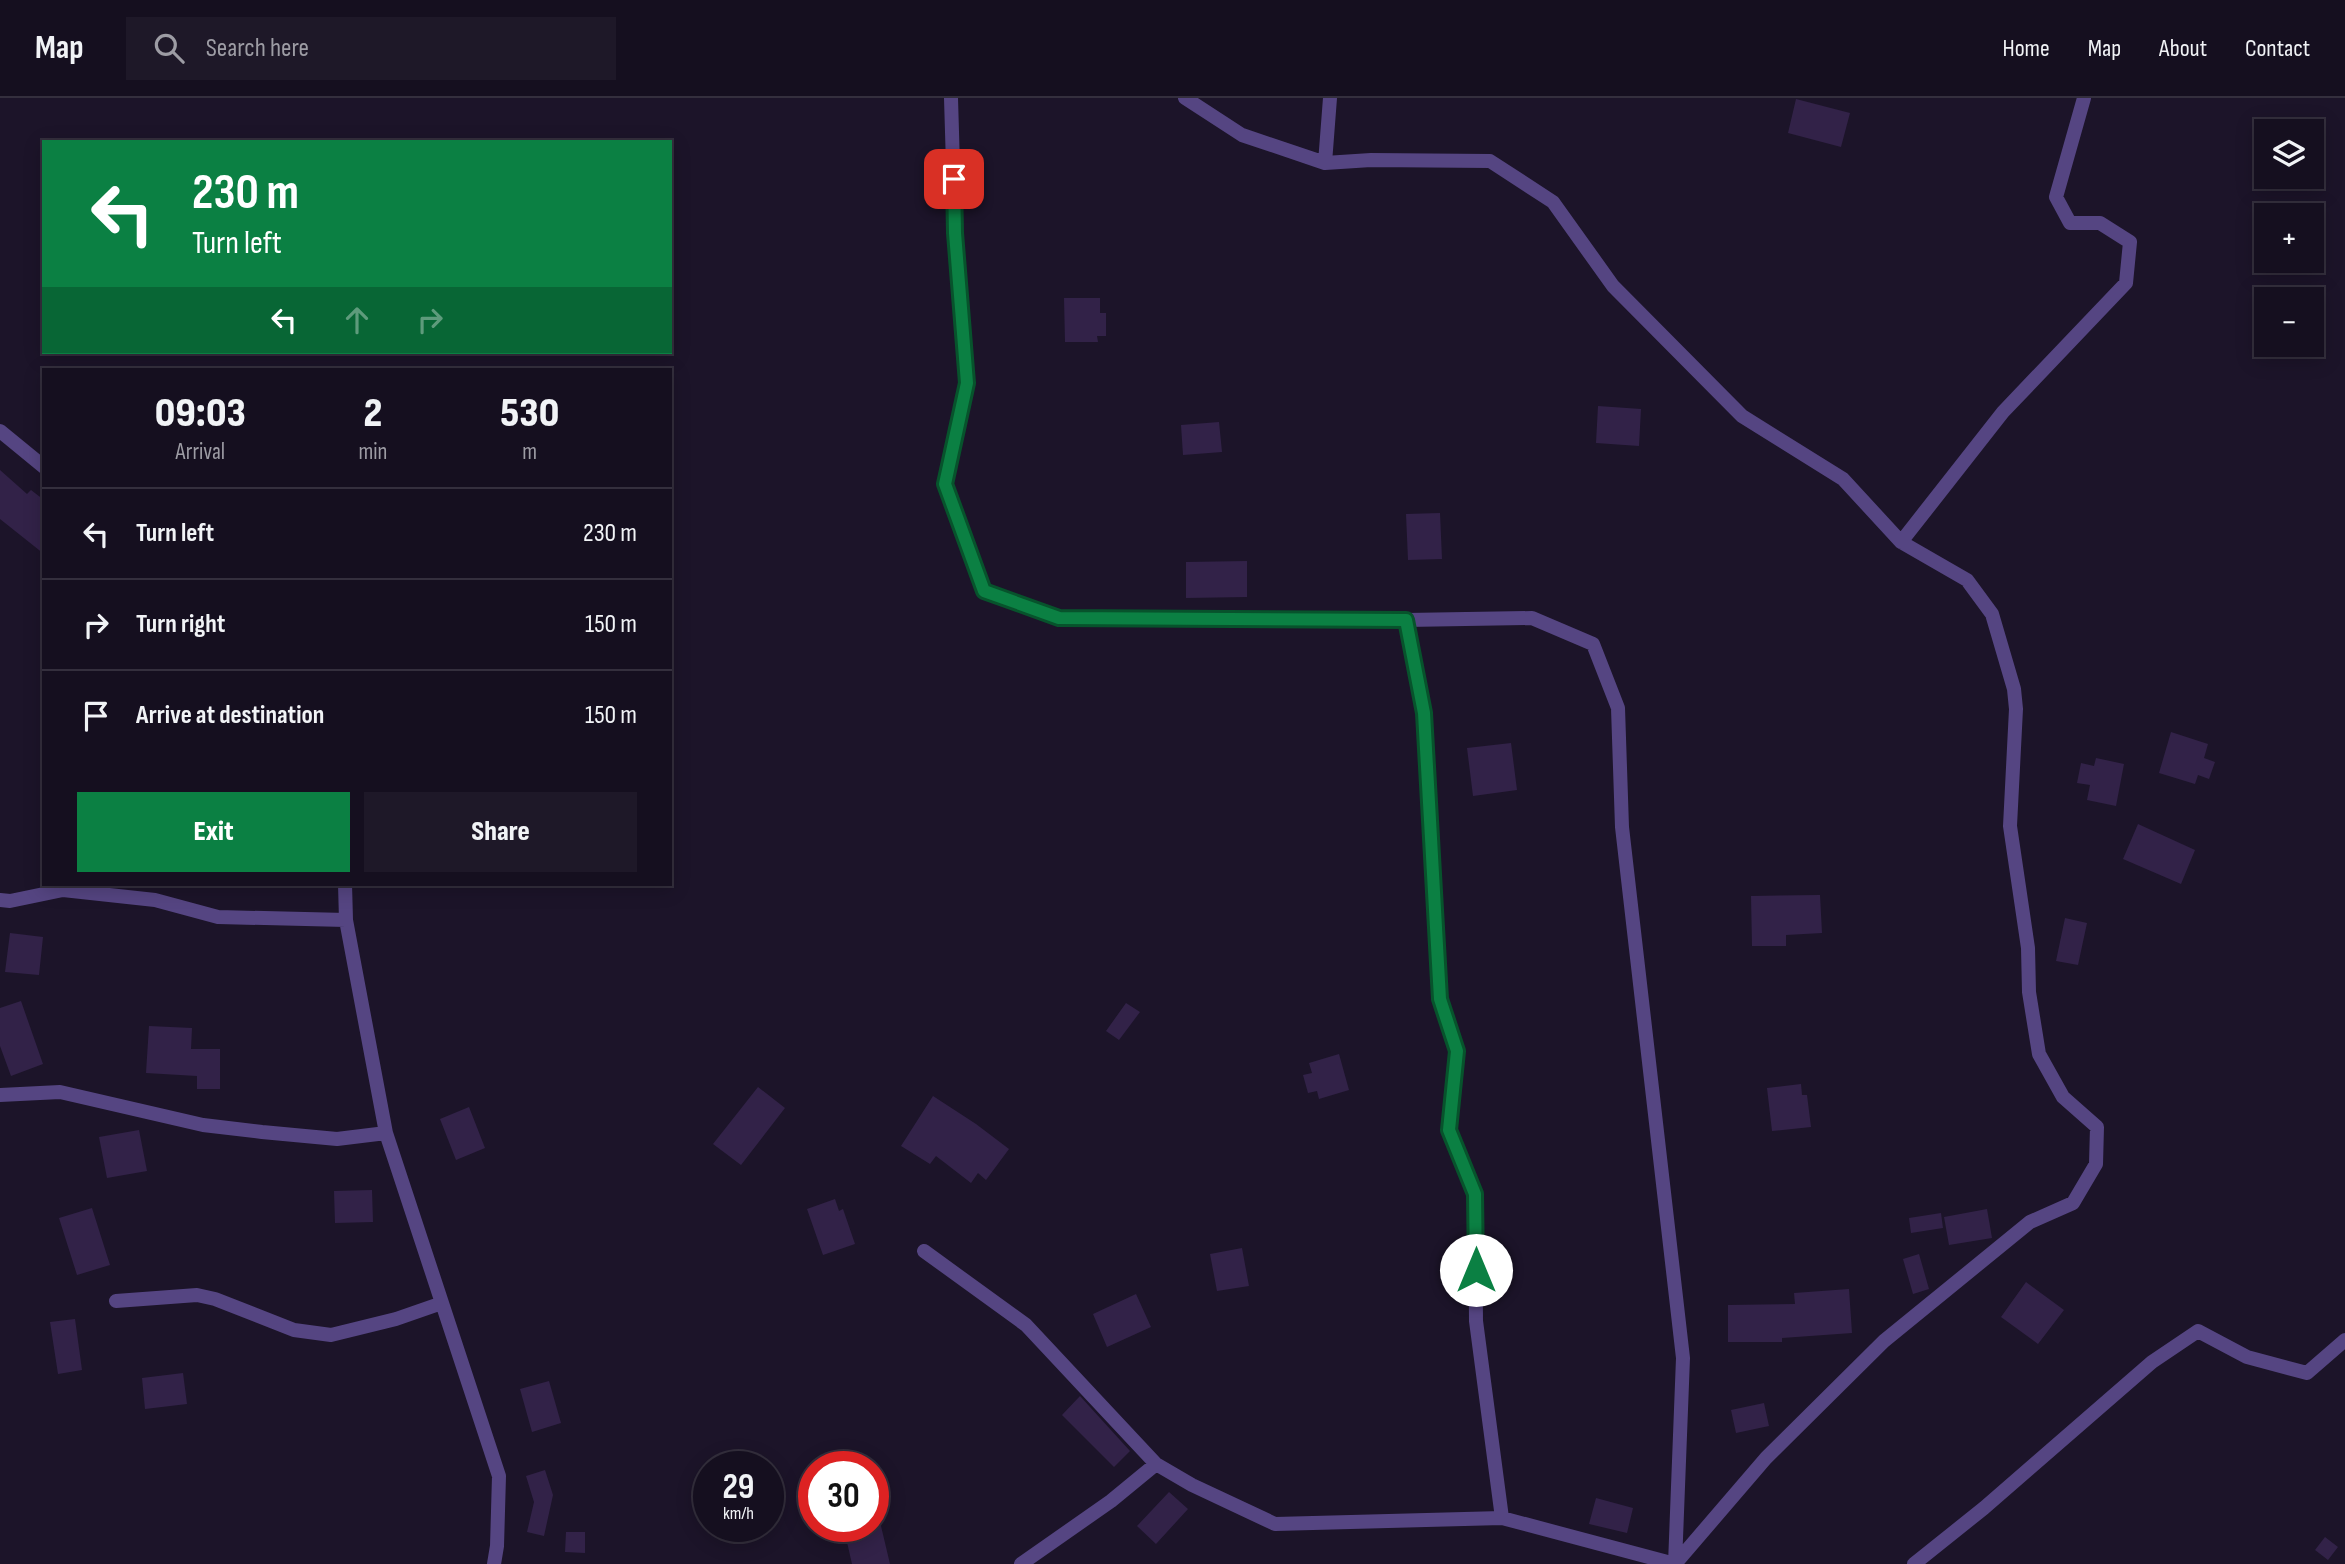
<!DOCTYPE html>
<html lang="en">
<head>
<meta charset="utf-8">
<style>
  :root { --surface:#150f1f; --page:#1e1828; --text:#f1f3f6; --muted:#9d9ca4; --line:#342f3d; --accent:#0b8043 }
  body { margin:0; font-family:"Sofia Sans Condensed",sans-serif; background:var(--page); color:var(--text); height:100vh; display:flex; flex-direction:column; font-size:26px; white-space:nowrap }
  * { box-sizing:border-box; margin:0 }
  p { font-size:23px; color:var(--muted) }
  .icon { flex:none; width:38px; height:38px; fill:none; stroke:currentColor; stroke-width:2; stroke-linecap:round; stroke-linejoin:round }
  .map { position:relative; flex:1; overflow:hidden }
  .sheet { position:absolute; left:42px; top:270px; width:630px; height:518px; display:flex; flex-direction:column; background:var(--surface); border-radius:0px; box-shadow:0 4px 18px #0003,0 0 0 2px var(--line) }
  .sheet>* { flex:none }
  .guide { position:absolute; left:42px; top:42px; width:630px; height:214px; border-radius:0px; box-shadow:0 4px 18px #0003,0 0 0 2px var(--line); background:#0b8043; color:#fff; overflow:hidden }
  .tools { position:absolute; left:2254px; top:21px; display:grid; gap:14px }
  .tools a { display:grid; place-items:center; width:70px; height:70px; border-radius:0px; background:var(--surface); box-shadow:0 4px 18px #0003,0 0 0 2px var(--line); font-size:35px }
  .speed { position:absolute; left:693px; top:1353px; display:flex; gap:14px; font-size:35px; font-weight:700; text-align:center }
  .speed>* { display:grid; place-content:center; width:91px; height:91px; border-radius:50%; background:var(--surface); box-shadow:0 4px 18px #0003,0 0 0 2px var(--line); line-height:1 }
  .speed small { font-size:18px; font-weight:400 }
  .speed .limit { border:10px solid #d22; background:#fff; color:#111 }
  .pin { position:absolute; display:grid; place-items:center; width:60px; height:60px; color:#fff; margin:-30px; border-radius:14px; box-shadow:0 4px 10px #0006 }
  .me { position:absolute; width:77px; margin:-38px; rotate:0deg; stroke-linejoin:round; filter:drop-shadow(0 0 5px #0008) }
  .turn { display:flex; align-items:center; gap:24px; height:147px; padding:0 35px; font-size:32px }
  .turn .icon { width:91px; height:91px; stroke-width:2.5 }
  .turn b { display:block; font-size:49px; line-height:60px }
  .lanes { display:flex; align-items:center; height:66px; padding:0 35px; background:#0003; justify-content:center; gap:35px; direction:ltr }
  .lanes .off { opacity:.35 }
  .eta { display:flex; justify-content:space-evenly; align-items:center; height:119px; text-align:center }
  .eta b { font-size:42px; font-weight:800; line-height:49px }
  .action { display:flex; gap:14px; margin-top:auto; padding:14px 35px }
  .action a { flex:1; height:80px; border-radius:0px; background:var(--accent); color:#fff; font-size:28px; font-weight:800; line-height:80px; text-align:center }
  .action a+a { background:var(--page); color:var(--text) }
  ul { padding:0; list-style:none }
  li { display:flex; align-items:center; gap:21px; height:91px; padding:0 35px; border-top:2px solid var(--line) }
  li div { flex:1 }
  li b { display:block; font-size:26px }
  li em { font-style:normal }
  header { display:flex; align-items:center; gap:42px; box-sizing:border-box; height:98px; padding:0 35px; background:var(--surface); border-bottom:2px solid var(--line) }
  header strong { font-size:33px }
  nav { display:flex; gap:38px; margin-inline-start:auto; font-size:24px }
  .search { width:490px; height:63px; background:var(--page); display:flex; align-items:center; gap:18px; box-sizing:border-box; padding:0 24px; border-radius:0px; color:var(--muted); font-size:26px }
  .map>svg:first-child { display:block }
  .building { fill:#322248 }
  .lines { fill:none; stroke-linecap:round; stroke-linejoin:round }
  .minor { stroke:#554582; stroke-width:14 }
  .route-casing { stroke:#07532c; stroke-width:18 }
  .route { stroke:#0b8043; stroke-width:12 }
</style>
</head>
<body>
<header>
<strong>Map</strong>
<div class="search"><svg class="icon" aria-label="search" viewBox="0 0 24 24"><circle cx="10" cy="10" r="6"/><path d="M15 15l6 6"/></svg>Search here</div>
<nav><a>Home</a><a>Map</a><a>About</a><a>Contact</a></nav>
</header>
<div class="map">
<svg width="2345" height="1466" viewBox="0 0 2345 1466">
  <rect width="100%" height="100%" fill="#1c1429"/>
  <!-- building -->
  <path class="building" d="M 1796,1 L 1850,15 L 1841,49 L 1788,35 Z
    M 1064,200 L 1100,200 L 1100,215 L 1106,215 L 1106,238 L 1097,238 L 1098,244 L 1065,244 Z
    M 1598,308 L 1641,311 L 1639,348 L 1596,345 Z
    M 1219,324 L 1222,354 L 1183,357 L 1181,327 Z
    M 0,372 L 27,396 L 31,392 L 44,402 L 44,456 L 0,421 Z
    M 1440,415 L 1442,461 L 1408,462 L 1406,416 Z
    M 1247,463 L 1247,499 L 1186,500 L 1186,464 Z
    M 2171,634 L 2208,646 L 2204,660 L 2215,664 L 2209,681 L 2198,677 L 2195,686 L 2159,675 Z
    M 1511,645 L 1517,692 L 1473,698 L 1467,650 Z
    M 2096,660 L 2124,666 L 2116,708 L 2087,702 L 2090,687 L 2077,685 L 2081,665 L 2094,668 Z
    M 2138,726 L 2195,752 L 2181,786 L 2123,761 Z
    M 1820,797 L 1822,835 L 1786,837 L 1786,848 L 1752,848 L 1751,798 Z
    M 2065,820 L 2087,825 L 2078,867 L 2056,863 Z
    M 10,835 L 43,839 L 39,877 L 5,874 Z
    M 21,903 L 43,966 L 11,978 L 0,948 L 0,910 Z
    M 1126,905 L 1140,914 L 1119,942 L 1106,933 Z
    M 149,928 L 192,930 L 191,951 L 220,951 L 220,991 L 197,991 L 197,978 L 146,975 Z
    M 1339,956 L 1349,992 L 1319,1001 L 1317,993 L 1308,995 L 1303,977 L 1312,975 L 1309,965 Z
    M 1801,986 L 1802,997 L 1807,997 L 1811,1029 L 1772,1033 L 1767,990 Z
    M 758,989 L 785,1010 L 741,1067 L 713,1046 Z
    M 933,998 L 976,1026 L 1009,1051 L 986,1082 L 978,1075 L 971,1085 L 936,1058 L 930,1066 L 901,1048 Z
    M 469,1009 L 485,1050 L 456,1062 L 440,1021 Z
    M 139,1032 L 147,1073 L 107,1080 L 99,1039 Z
    M 372,1092 L 373,1124 L 335,1125 L 334,1093 Z
    M 835,1101 L 839,1113 L 843,1111 L 855,1146 L 823,1157 L 807,1111 Z
    M 92,1110 L 110,1167 L 77,1177 L 59,1120 Z
    M 1987,1111 L 1992,1140 L 1949,1147 L 1944,1119 Z
    M 1941,1115 L 1943,1130 L 1911,1135 L 1909,1120 Z
    M 1242,1150 L 1249,1188 L 1217,1193 L 1210,1156 Z
    M 1919,1156 L 1929,1191 L 1913,1196 L 1903,1161 Z
    M 2026,1184 L 2064,1212 L 2038,1246 L 2001,1219 Z
    M 1849,1191 L 1852,1235 L 1782,1240 L 1782,1244 L 1728,1244 L 1728,1207 L 1795,1206 L 1794,1195 Z
    M 1136,1196 L 1151,1229 L 1107,1249 L 1093,1216 Z
    M 75,1221 L 82,1272 L 58,1276 L 50,1224 Z
    M 183,1275 L 187,1306 L 145,1311 L 142,1280 Z
    M 549,1283 L 561,1325 L 532,1334 L 520,1291 Z
    M 1080,1298 L 1130,1353 L 1114,1369 L 1062,1317 Z
    M 1764,1305 L 1769,1328 L 1736,1335 L 1731,1312 Z
    M 545,1372 L 553,1397 L 544,1438 L 527,1434 L 534,1404 L 526,1378 Z
    M 1169,1394 L 1188,1411 L 1156,1446 L 1137,1428 Z
    M 1596,1400 L 1633,1410 L 1627,1435 L 1589,1426 Z
    M 858,1428 L 881,1428 L 890,1466 L 852,1466 L 844,1431 Z
    M 566,1434 L 585,1434 L 585,1455 L 565,1454 Z
    M 2325,1439 L 2338,1449 L 2328,1462 L 2315,1452 Z"/>
  <g class="lines">
    <!-- minor -->
    <path class="minor" d="M 951,0 L 955,135 L 967,285 L 945,386 L 984,493 L 1060,520 L 1406,522 L 1532,520 L 1593,546 L 1618,610 L 1622,729 L 1683,1260 L 1675,1466 L 1766,1360 L 1884,1243 L 2030,1124 L 2073,1105 L 2096,1066 L 2097,1029 L 2063,999 L 2039,956 L 2029,894 L 2028,850 L 2010,728 L 2016,611 L 2014,591 L 1992,516 L 1967,482 L 1901,444 L 1843,381 L 1742,318 L 1613,188 L 1553,104 L 1490,63 L 1371,62 L 1325,65 L 1242,37 L 1185,0
      M 1325,65 L 1330,0
      M 0,333 L 44,369
      M 1901,444 L 2003,314 L 2126,185 L 2130,144 L 2100,125 L 2070,125 L 2056,99 L 2084,0
      M 1406,522 L 1424,615 L 1440,901 L 1457,953 L 1449,1032 L 1475,1096 L 1476,1223 L 1502,1420
      M 345,786 L 346,822 L 386,1035 L 499,1378 L 497,1448 L 494,1466
      M 0,802 L 10,803 L 63,792 L 155,802 L 218,819 L 346,822
      M 0,997 L 60,994 L 203,1027 L 262,1034 L 337,1041 L 386,1035
      M 924,1153 L 1026,1227 L 1156,1366
      M 116,1203 L 197,1197 L 215,1201 L 294,1232 L 331,1237 L 396,1221 L 442,1205
      M 1021,1466 L 1111,1403 L 1156,1366 L 1192,1387 L 1275,1426 L 1502,1420 L 1675,1466
      M 1914,1466 L 1984,1410 L 2152,1264 L 2198,1233 L 2247,1259 L 2307,1275 L 2345,1242"/>
  </g>
  <g class="lines">
    <defs>
      <path id="route" d="M 954,81 L 955,135 L 967,285 L 945,386 L 984,493 L 1059,520 L 1406,522 L 1424,615 L 1440,901 L 1457,953 L 1449,1032 L 1475,1096 L 1476,1172"/>
    </defs>
    <!-- route casing -->
    <use href="#route" class="route-casing"/>
    <!-- route -->
    <use href="#route" class="route"/>
  </g>
</svg>
<div class="tools">
<a><svg class="icon" aria-label="layers" viewBox="0 0 24 24"><path d="M12 4l9 5-9 5-9-5zM3 14l9 5 9-5"/></svg></a>
<a>+</a>
<a>−</a>
</div>
<div class="speed"><div>29<small>km/h</small></div><div class="limit">30</div></div>
<div class="pin" style="left:954px;top:81px;background:#d93025"><svg class="icon" aria-label="arrive" viewBox="0 0 24 24"><path d="M6 21V4h12l-3 4 3 4H6"/></svg></div>
<svg class="me" style="left:1476px;top:1172px" viewBox="-20 -20 40 40"><circle r="19" fill="#fff"/><path d="M0-13L10 11 0 6-10 11z" fill="#0b8043"/></svg>
<div class="guide">
<div class="turn"><svg class="icon" aria-label="left" viewBox="0 0 24 24"><path d="M17 20v-9H6M10 6l-5 5 5 5"/></svg><div><b>230 m</b>Turn left</div></div>
<div class="lanes"><svg class="icon" aria-label="left" viewBox="0 0 24 24"><path d="M17 20v-9H6M10 6l-5 5 5 5"/></svg><svg class="icon off" aria-label="ahead" viewBox="0 0 24 24"><path d="M12 20V5M6 11l6-6 6 6"/></svg><svg class="icon off" aria-label="right" viewBox="0 0 24 24"><path d="M7 20v-9h11M14 6l5 5-5 5"/></svg></div>
</div>
<section class="sheet">
<div class="eta">
<div><b>09:03</b><p>Arrival</p></div>
<div><b>2</b><p>min</p></div>
<div><b>530</b><p>m</p></div>
</div>
<ul>
<li><svg class="icon" aria-label="left" viewBox="0 0 24 24"><path d="M17 20v-9H6M10 6l-5 5 5 5"/></svg><div><b>Turn left</b></div><em>230 m</em></li>
<li><svg class="icon" aria-label="right" viewBox="0 0 24 24"><path d="M7 20v-9h11M14 6l5 5-5 5"/></svg><div><b>Turn right</b></div><em>150 m</em></li>
<li><svg class="icon" aria-label="arrive" viewBox="0 0 24 24"><path d="M6 21V4h12l-3 4 3 4H6"/></svg><div><b>Arrive at destination</b></div><em>150 m</em></li>
</ul>
<div class="action"><a>Exit</a><a>Share</a></div>
</section>
</div>
</body>
</html>
